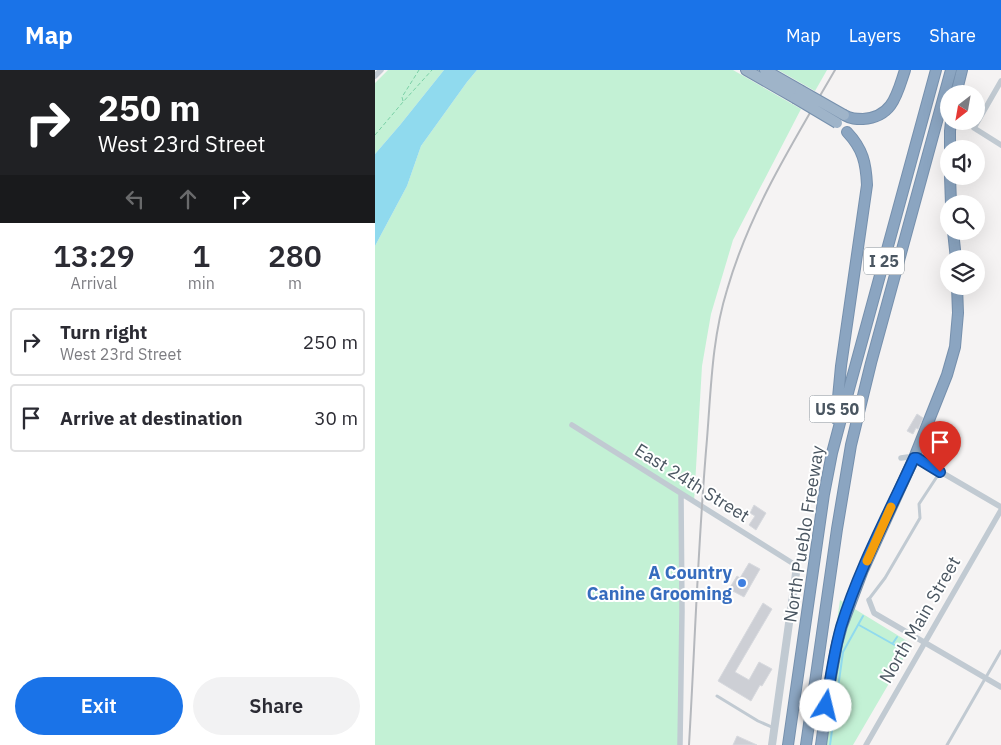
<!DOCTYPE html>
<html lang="en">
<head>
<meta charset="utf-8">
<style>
  :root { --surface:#fff; --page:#f2f2f3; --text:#2b2b33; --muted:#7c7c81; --line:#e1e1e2; --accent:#1a73e8 }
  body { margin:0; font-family:"IBM Plex Sans",sans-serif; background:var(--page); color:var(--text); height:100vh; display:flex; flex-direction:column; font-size:19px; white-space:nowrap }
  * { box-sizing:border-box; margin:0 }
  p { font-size:16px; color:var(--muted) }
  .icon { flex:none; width:28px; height:28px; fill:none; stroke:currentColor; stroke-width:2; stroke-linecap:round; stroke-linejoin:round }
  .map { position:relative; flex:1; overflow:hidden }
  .sheet { display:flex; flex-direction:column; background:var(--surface); width:375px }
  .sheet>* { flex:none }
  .top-card { background:#202124; color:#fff; overflow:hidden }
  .needle { width:32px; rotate:211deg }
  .buttons { position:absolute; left:565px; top:15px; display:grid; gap:10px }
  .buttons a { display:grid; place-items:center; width:45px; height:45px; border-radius:50%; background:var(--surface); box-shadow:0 5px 20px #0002; font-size:25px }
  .pin { position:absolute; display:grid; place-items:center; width:42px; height:42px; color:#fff; margin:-51px -21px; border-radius:50% 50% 50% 0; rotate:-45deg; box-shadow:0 0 5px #0007 }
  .pin .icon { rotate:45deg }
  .me { position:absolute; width:55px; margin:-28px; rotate:9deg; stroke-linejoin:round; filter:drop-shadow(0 0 4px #0008) }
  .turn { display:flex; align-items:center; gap:18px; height:105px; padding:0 15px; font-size:22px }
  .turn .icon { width:65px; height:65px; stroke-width:2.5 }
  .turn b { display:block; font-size:35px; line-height:42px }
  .lanes { display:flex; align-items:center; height:48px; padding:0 15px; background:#0003; justify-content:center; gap:25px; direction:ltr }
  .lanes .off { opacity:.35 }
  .eta { display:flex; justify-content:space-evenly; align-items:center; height:85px; text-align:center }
  .eta b { font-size:30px; font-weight:600; line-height:35px }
  .button { display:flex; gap:10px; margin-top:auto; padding:10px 15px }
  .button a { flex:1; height:58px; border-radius:30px; background:var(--accent); color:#fff; font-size:20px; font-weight:600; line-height:58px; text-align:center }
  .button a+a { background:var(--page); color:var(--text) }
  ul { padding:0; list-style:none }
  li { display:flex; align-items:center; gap:15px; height:68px; margin:0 10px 8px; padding:0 5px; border:2px solid var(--line); border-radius:5px }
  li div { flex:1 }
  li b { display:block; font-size:19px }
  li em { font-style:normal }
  header { display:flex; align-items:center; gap:30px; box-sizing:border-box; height:70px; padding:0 25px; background:var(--accent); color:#fff }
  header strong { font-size:24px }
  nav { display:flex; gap:28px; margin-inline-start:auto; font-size:18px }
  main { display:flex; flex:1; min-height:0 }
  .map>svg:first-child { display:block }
  .green { fill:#c3f1d5 }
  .water { fill:#90daee }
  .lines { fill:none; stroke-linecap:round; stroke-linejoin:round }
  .stream { stroke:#90daee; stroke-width:2 }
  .building { fill:#cdcfd5; stroke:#d7d9de }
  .trunk-casing { stroke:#7690ad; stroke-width:12 }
  .motorway-casing { stroke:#7690ad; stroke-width:12 }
  .path { stroke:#7ad0a6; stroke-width:1; stroke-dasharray:4 2.5; stroke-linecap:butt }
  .service { stroke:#c1cad2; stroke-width:3 }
  .minor { stroke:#c1cad2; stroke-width:5.5 }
  .tertiary { stroke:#c1cad2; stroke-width:8 }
  .trunk { stroke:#9fb4c9; stroke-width:10 }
  .motorway { stroke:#8ba5c1; stroke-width:10 }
  .rail { stroke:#b5b8bd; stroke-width:2 }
  .trunk-bridge-casing { stroke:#7690ad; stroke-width:12; stroke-linecap:butt }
  .trunk-bridge { stroke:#9fb4c9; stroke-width:10 }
  .route-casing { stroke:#114b97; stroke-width:12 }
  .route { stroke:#1a73e8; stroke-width:9 }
  .slow { stroke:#f59e0b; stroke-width:9 }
  .shop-dot { fill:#3f7fe0; stroke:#fff; stroke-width:2 }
  .labels { text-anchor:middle; stroke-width:4; stroke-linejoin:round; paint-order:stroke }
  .shield { fill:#fff; stroke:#808990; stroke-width:1 }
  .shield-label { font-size:16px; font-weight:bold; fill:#4a5661 }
  .street-label { font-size:18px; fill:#4a5661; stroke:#fff }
  .shop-label { font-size:18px; font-weight:bold; fill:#366cbe; stroke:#fff; text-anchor:end }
</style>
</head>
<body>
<header>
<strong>Map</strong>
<nav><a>Map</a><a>Layers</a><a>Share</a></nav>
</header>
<main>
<section class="sheet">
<div class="top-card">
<div class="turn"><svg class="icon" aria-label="right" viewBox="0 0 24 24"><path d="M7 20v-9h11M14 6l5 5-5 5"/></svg><div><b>250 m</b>West 23rd Street</div></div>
<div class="lanes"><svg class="icon off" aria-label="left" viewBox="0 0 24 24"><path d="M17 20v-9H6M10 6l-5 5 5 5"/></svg><svg class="icon off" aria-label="ahead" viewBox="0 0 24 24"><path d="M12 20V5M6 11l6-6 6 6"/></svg><svg class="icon" aria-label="right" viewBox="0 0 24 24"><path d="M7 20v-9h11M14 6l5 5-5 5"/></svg></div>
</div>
<div class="eta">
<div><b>13:29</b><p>Arrival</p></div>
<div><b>1</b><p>min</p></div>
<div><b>280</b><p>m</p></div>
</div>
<ul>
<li><svg class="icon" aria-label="right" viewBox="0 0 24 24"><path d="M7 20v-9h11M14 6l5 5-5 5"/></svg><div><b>Turn right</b><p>West 23rd Street</p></div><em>250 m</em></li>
<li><svg class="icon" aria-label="arrive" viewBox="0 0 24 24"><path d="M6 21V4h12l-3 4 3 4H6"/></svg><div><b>Arrive at destination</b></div><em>30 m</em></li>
</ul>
<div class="button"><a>Exit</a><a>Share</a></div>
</section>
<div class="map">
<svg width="626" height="675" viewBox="0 0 626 675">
  <rect width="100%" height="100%" fill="#f5f3f3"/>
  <!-- green -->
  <path class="green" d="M 13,0 L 69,0 L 25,55 L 0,84 L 0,13 Z
    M 102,0 L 358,0 L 426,39 L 358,170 L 336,244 L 327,296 L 319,432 L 307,424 L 305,675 L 0,675 L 0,176 L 32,116 L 46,76 L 92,12 Z
    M 403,0 L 452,0 L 440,21 Z
    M 465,530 L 537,574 L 478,675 L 444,675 Z"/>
  <!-- water -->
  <path class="water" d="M 69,0 L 102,0 L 92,12 L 46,76 L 32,116 L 0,176 L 0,84 L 25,55 Z"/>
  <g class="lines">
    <!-- stream -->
    <path class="stream" d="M 484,555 L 525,578 L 535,575
      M 518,573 L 522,567
      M 455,675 L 468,582 L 488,546"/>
  </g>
  <!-- building -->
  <path class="building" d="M 542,344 L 548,348 L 543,359 L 541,358 L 538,364 L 532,361 Z
    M 379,435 L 391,443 L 381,460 L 374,455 L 380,446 L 375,443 Z
    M 374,493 L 385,499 L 369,527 L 354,519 L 362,506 L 365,508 Z
    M 388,533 L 397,539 L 360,602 L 374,610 L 384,592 L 397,599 L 387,616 L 385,615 L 376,631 L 343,611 Z
    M 362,666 L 382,675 L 358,675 Z"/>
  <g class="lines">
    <defs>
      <path id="trunk" d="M 371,0 L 420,28
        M 390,0 L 425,20"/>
      <path id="motorway" d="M 581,24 L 587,0
        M 469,45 C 476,49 481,49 488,49 C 518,47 522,24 530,0
        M 575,79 L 575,61 L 576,51
        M 575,106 L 576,134
        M 578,161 L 581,189
        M 461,349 L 466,296 L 492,115 C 491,93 488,79 472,62
        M 413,675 L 449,424 L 457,383 L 474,319 L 561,0
        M 431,675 L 462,459 L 476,375 L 496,293 L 576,0
        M 446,675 L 454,618 L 462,574 L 467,556 L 488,500 L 539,388 L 572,305 L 580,277 L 583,243 L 582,216"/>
    </defs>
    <!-- trunk casing -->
    <use href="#trunk" class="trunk-casing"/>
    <!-- motorway casing -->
    <use href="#motorway" class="motorway-casing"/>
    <!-- path -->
    <path class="path" d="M 28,31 L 27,27 L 44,0
      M 0,65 L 28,32 L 57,0"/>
    <!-- service -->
    <path class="service" d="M 494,529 L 510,508 L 545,448 L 544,434 L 565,402
      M 342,626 L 383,651 L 399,658
      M 572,675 L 626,581"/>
    <!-- minor -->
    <path class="minor" d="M 0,6 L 6,0
      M 626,11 L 599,58 L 626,75
      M 197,355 L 422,496
      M 526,388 L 533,387 L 542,388 L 626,437
      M 494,530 L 499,543 L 626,617
      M 305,675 L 307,541 L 306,424
      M 491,675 L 626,440"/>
    <!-- tertiary -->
    <path class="tertiary" d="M 397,675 L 422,496"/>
    <!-- trunk -->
    <use href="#trunk" class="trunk"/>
    <!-- motorway -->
    <use href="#motorway" class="motorway"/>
    <!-- rail -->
    <path class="rail" d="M 314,675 C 320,573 323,471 332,369 C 336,319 337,268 352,220 C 375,140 419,71 460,0"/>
    <defs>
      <path id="trunk-bridge" d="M 425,20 L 469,45
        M 420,28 L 462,53"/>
    </defs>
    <!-- trunk-bridge casing -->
    <use href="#trunk-bridge" class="trunk-bridge-casing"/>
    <!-- trunk-bridge -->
    <use href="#trunk-bridge" class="trunk-bridge"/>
  </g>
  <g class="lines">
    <defs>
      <path id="route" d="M 451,636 C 455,609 459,582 466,557 C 484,498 514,443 539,388 L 542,388 L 565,402"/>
    </defs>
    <!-- route casing -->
    <use href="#route" class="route-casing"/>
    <!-- route -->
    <use href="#route" class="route"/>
    <!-- slow -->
    <path class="slow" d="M 492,491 L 516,437"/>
  </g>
  <!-- markers -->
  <circle class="shop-dot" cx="367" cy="513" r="5"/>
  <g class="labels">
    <!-- shield labels -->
    <g class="shield">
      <rect x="489" y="177.5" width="40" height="27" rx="4"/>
      <rect x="434.5" y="325.5" width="55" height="27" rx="4"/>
    </g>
    <g class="shield-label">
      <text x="509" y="197">I 25</text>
      <text x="462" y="345">US 50</text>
    </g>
    <!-- street labels -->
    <g class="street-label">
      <text transform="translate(317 413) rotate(32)" y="6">East 24th Street</text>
      <text transform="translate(429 464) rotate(-81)" y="6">North Pueblo Freeway</text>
      <text transform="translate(545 550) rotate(-60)" y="6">North Main Street</text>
    </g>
    <!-- shop labels -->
    <g class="shop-label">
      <text x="357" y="509">A Country<tspan x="357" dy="21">Canine Grooming</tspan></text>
    </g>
  </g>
</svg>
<div class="buttons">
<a><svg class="needle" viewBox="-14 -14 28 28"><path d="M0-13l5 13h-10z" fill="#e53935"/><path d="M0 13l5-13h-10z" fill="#7c7c81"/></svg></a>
<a><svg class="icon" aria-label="sound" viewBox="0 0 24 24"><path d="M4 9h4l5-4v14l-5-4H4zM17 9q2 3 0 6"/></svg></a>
<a><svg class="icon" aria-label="search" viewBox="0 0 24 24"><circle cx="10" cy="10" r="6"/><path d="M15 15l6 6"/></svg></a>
<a><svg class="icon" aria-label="layers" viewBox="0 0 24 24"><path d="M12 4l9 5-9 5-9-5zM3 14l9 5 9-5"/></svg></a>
</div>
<div class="pin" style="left:565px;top:402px;background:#d93025"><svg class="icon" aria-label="arrive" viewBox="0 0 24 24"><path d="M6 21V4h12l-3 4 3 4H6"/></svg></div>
<svg class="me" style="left:451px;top:636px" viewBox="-20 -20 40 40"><circle r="19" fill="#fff"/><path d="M0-13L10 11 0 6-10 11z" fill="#1a73e8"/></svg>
</div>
</main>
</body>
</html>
